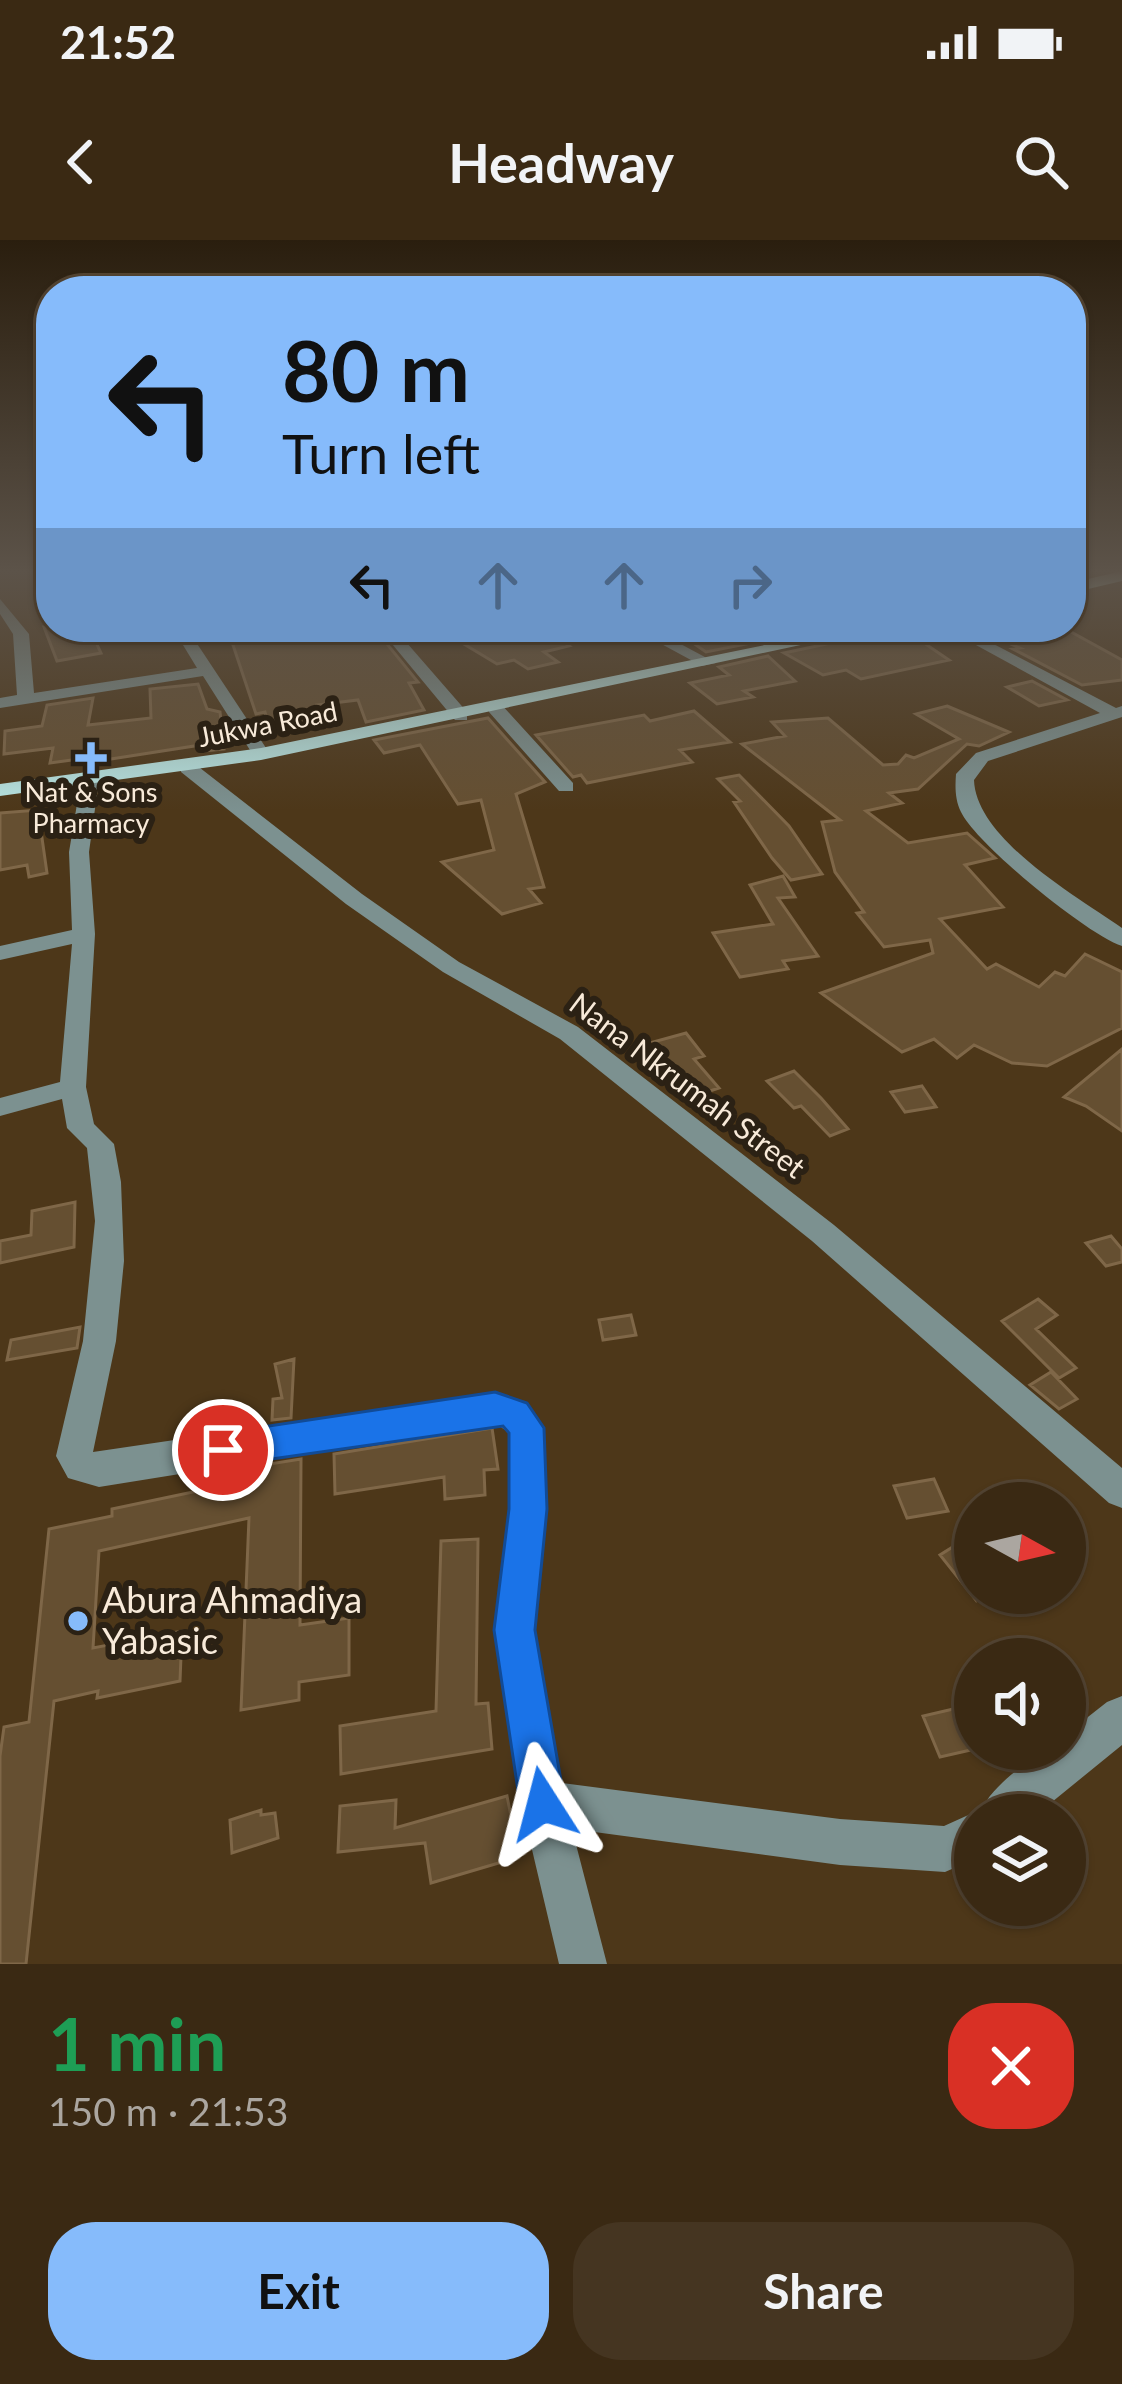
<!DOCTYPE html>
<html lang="en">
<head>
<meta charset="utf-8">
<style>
  :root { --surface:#3a2913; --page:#453521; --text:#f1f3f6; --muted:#aba6a0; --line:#544533; --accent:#86bbfb }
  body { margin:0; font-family:Lato,sans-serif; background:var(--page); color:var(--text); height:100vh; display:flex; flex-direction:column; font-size:45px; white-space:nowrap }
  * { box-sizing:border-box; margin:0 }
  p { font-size:39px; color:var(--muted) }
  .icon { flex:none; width:66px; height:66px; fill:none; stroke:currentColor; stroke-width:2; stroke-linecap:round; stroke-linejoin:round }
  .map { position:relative; height:1724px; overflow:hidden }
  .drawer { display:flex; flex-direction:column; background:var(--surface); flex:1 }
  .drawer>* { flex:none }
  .banner { position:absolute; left:36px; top:36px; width:1050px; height:366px; border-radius:48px; box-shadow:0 3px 9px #0004,0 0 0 3px var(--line); background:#86bbfb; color:#111; overflow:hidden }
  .needle { width:78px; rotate:98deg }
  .fabs { position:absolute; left:954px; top:1242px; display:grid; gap:24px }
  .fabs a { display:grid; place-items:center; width:132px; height:132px; border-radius:50%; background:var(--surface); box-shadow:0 3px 9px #0004,0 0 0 3px var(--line); font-size:60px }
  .pin { position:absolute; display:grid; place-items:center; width:102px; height:102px; color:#fff; margin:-51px; border:6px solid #fff; border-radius:50%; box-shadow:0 3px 12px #0007 }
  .me { position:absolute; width:132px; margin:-66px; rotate:351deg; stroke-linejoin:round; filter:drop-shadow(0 0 9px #0008) }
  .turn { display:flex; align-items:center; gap:42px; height:252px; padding:0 48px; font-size:54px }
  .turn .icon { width:156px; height:156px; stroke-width:2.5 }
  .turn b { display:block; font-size:84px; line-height:102px }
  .lanes { display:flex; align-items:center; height:114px; padding:0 48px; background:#0003; justify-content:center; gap:60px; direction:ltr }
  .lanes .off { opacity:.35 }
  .round { display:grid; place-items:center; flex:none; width:126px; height:126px; border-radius:48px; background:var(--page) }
  .headline { display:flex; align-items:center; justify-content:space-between; height:204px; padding:0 48px }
  h1 { font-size:72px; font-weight:700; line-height:90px; color:#1e9e55 }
  .button { display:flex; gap:24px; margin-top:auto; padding:24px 48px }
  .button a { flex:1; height:138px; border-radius:48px; background:var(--accent); color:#111; font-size:48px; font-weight:700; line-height:138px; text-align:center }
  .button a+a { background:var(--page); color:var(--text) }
  .status { display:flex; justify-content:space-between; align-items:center; height:84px; padding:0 60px; background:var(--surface); direction:ltr }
  .status svg { height:33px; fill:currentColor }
  header { display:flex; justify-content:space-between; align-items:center; height:156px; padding:0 48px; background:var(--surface); font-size:54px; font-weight:700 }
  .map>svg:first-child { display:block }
  .building { fill:#654f31; stroke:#7f6748; stroke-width:3 }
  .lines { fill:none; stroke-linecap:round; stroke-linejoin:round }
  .minor { fill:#7c9190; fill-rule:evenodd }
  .major { fill:#b9e6e4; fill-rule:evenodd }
  .route { fill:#1a73e8; stroke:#114b97; stroke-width:3 }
  .poi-dot { fill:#86bbfb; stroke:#2b2114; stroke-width:4.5 }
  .labels { text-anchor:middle; stroke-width:12; stroke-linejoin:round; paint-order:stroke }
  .far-street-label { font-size:27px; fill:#f8ead9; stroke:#2b2114 }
  .far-poi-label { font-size:27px; fill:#f8ead9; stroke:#2b2114 }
  .street-label { font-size:30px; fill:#f8ead9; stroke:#2b2114 }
  .near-poi-label { font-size:36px; fill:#f8ead9; stroke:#2b2114; text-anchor:start }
</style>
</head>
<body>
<div class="status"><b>21:52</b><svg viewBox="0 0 49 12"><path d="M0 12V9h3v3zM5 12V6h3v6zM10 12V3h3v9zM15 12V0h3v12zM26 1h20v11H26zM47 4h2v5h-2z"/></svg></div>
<header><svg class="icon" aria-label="back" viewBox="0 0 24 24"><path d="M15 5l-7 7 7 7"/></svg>Headway<svg class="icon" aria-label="search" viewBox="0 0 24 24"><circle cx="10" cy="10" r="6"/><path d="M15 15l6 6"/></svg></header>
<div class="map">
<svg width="1122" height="1724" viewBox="0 0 1122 1724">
  <rect width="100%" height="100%" fill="#4d3719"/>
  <!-- building -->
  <path class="building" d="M 44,387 L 89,387 L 101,413 L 57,421 Z
    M 227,387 L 289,387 L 293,393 L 374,388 L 418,442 L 409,443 L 424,470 L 366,482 L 358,460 L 317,465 L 323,480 L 269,487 L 265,472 L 256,474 Z
    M 670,387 L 831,387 L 706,412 Z
    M 971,387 L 1062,387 L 1122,420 L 1122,440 L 1082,445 L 1013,409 L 1020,408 Z
    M 902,388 L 949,420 L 861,439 L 846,430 L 823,435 L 784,413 Z
    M 487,390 L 501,399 L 546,392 L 569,406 L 544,412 L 558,422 L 528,429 L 514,420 L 497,424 L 454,398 Z
    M 768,416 L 795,441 L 744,451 L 753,457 L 717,464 L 690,443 L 729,435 L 719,427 Z
    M 1032,441 L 1067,460 L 1039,466 L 1007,447 Z
    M 198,444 L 207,469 L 220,472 L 224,509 L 205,511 L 201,505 L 79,524 L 79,519 L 50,523 L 53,508 L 4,514 L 5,491 L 42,486 L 47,465 L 93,458 L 88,485 L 151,478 L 150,449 Z
    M 947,466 L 1009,492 L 979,506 L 967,504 L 918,549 L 889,553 L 902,563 L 866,571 L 908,603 L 967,593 L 995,618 L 965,625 L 1003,667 L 940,679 L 987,729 L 996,724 L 1039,747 L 1055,732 L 1065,736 L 1085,714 L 1122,732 L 1122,788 L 1047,826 L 1012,823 L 974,805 L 957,818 L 934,799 L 902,812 L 821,753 L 933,713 L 930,700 L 884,707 L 857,673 L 864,672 L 835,632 L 822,582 L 840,580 L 742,504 L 785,496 L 772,482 L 828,478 L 883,525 L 898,524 L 906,515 L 914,518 L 959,499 L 916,474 Z
    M 694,471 L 730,502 L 680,510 L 692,522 L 587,543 L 581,535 L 573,537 L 536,495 L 644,475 L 650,481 Z
    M 488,478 L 545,542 L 516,554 L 544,647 L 529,649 L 541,663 L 502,674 L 442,622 L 494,610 L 481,560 L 458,564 L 420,505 L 384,513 L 374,500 Z
    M 739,535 L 789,586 L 822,634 L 791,640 L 772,618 L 734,562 L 740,561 L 718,539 Z
    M 38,570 L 47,633 L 29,637 L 27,625 L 0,630 L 0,573 Z
    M 783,636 L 795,657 L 778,658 L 818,716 L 783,721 L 788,729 L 740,737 L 713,693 L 773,684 L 750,645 Z
    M 686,793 L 704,816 L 694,819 L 719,848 L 698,855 L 653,802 Z
    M 1122,809 L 1122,891 L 1086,866 L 1064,857 Z
    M 794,831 L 821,858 L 848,889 L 830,896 L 801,866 L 794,868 L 767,841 Z
    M 922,846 L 936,867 L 905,872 L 891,852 Z
    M 75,962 L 74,1007 L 0,1023 L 0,1001 L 31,995 L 32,971 Z
    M 1111,996 L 1122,1009 L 1122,1022 L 1106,1026 L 1086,1003 Z
    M 1038,1059 L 1057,1075 L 1036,1089 L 1076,1128 L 1059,1138 L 1002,1081 Z
    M 631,1075 L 636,1095 L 603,1100 L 599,1080 Z
    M 80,1087 L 77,1108 L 7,1120 L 11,1100 Z
    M 294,1119 L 291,1178 L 272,1180 L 273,1159 L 282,1158 L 275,1124 Z
    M 1051,1132 L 1077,1159 L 1059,1169 L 1030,1145 Z
    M 492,1188 L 498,1229 L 484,1230 L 485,1255 L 445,1259 L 444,1237 L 335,1254 L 334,1214 Z
    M 301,1219 L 300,1385 L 349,1378 L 349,1435 L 299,1442 L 299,1460 L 241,1470 L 249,1278 L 99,1311 L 93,1408 L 182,1391 L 180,1441 L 97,1458 L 98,1451 L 54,1461 L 26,1724 L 0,1724 L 0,1516 L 4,1487 L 29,1482 L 49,1289 L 112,1276 L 112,1269 L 250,1240 L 251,1227 Z
    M 934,1239 L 948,1271 L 907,1278 L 894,1246 Z
    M 975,1293 L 975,1359 L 940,1315 Z
    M 478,1299 L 476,1464 L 488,1463 L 492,1509 L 341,1534 L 340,1486 L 436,1471 L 441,1301 Z
    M 975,1464 L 975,1509 L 940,1517 L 923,1476 Z
    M 507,1556 L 519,1617 L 431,1643 L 425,1603 L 338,1612 L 340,1566 L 396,1560 L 395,1588 Z
    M 261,1570 L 261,1575 L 275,1573 L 278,1598 L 232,1613 L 230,1580 Z"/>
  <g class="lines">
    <!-- minor -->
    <path class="minor" d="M 0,359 L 29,394 L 34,453 L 197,428 L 172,387 L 186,387 L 270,514 L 255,518 L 203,436 L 0,468 L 0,458 L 17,455 L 13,394 L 0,374 Z
      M 378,387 L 393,387 L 467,472 L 467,480 L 455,480 Z
      M 630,387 L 649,387 L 716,423 L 702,426 Z
      M 943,387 L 961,387 L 1116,468 L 1122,466 L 1122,477 L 988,521 L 974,540 C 976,599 1076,656 1122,688 L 1122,706 C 1089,696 976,604 961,572 C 955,560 955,547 956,534 L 976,513 L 1100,473 Z
      M 489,464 L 501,464 L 573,543 L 573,551 L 559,551 L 489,472 Z
      M 181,524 L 195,524 L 362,654 L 459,722 L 578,787 L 834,985 L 1122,1228 L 1122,1268 L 1109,1263 L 812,1001 L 560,799 L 443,732 L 346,664 L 181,532 Z
      M 90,534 L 99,540 L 89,612 L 95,694 L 86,847 L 94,884 L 114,904 L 121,942 L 124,1021 L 116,1101 L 93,1212 L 495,1153 L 527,1163 L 544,1188 L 547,1269 L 534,1390 L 562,1543 L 840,1579 L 944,1586 L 975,1572 L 979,1574 C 990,1547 1036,1509 1065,1509 L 1065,1495 L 1107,1462 L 1122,1456 L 1122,1505 L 1036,1575 L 975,1575 L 975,1619 L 945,1632 L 840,1625 L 572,1589 L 607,1724 L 559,1724 L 521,1563 L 494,1390 L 509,1269 L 508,1192 L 495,1183 L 99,1247 L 68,1238 L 56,1216 L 83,1101 L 95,981 L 87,908 L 67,888 L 62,859 L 0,876 L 0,858 L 60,842 L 72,704 L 0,720 L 0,706 L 72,690 L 69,612 L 81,540 Z"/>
    <!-- major -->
    <path class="major" d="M 1122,331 L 1122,341 L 1071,353 L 1071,343 Z
      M 853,387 L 885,387 L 261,520 L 0,556 L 0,544 L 261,508 Z"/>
  </g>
  <!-- sky -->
  <linearGradient id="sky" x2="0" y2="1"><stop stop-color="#2a1e0e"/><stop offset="0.58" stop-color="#5c5349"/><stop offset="1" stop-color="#5c5349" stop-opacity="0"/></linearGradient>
  <rect width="1122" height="571" fill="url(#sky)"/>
  <!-- route -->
  <path class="route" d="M 495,1152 L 527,1163 L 544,1188 L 547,1269 L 535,1390 L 565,1564 L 559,1580 L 543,1586 L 527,1580 L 520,1564 L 494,1390 L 509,1269 L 509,1193 L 503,1186 L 223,1226 L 210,1222 L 205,1210 L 210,1198 L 223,1193 Z"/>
  <!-- markers -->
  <g class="poi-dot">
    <path d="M85 500h12v12h12v12h-12v12h-12v-12h-12v-12h12z"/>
    <circle cx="78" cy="1381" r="12"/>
  </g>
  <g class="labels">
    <!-- far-street labels -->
    <g class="far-street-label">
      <text transform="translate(268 485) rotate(-11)" y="9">Jukwa Road</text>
    </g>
    <!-- far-poi labels -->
    <g class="far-poi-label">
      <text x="91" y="562">Nat &amp; Sons<tspan x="91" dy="31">Pharmacy</tspan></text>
    </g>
    <!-- street labels -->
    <g class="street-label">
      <text transform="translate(687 846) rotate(37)" y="10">Nana Nkrumah Street</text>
    </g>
    <!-- near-poi labels -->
    <g class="near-poi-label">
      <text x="102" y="1373">Abura Ahmadiya<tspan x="102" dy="41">Yabasic</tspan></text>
    </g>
  </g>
</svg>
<div class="fabs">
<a><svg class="needle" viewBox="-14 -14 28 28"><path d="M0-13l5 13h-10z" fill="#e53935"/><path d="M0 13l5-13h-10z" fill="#aba6a0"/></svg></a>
<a><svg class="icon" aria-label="sound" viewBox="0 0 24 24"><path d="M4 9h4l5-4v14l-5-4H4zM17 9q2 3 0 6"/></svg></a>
<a><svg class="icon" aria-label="layers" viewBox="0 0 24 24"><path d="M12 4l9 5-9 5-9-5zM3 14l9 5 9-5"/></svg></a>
</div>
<div class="pin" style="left:223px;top:1210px;background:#d93025"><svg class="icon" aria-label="arrive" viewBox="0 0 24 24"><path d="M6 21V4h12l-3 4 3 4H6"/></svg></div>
<svg class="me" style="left:543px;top:1564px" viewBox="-20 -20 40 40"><path d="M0-17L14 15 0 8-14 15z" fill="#1a73e8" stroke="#fff" stroke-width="4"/></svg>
<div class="banner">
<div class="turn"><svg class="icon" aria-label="left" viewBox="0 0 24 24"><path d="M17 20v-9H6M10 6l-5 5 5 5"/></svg><div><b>80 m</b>Turn left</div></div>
<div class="lanes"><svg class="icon" aria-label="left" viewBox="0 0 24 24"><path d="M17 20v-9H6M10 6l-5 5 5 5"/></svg><svg class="icon off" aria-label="ahead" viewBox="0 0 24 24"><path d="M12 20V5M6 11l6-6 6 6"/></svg><svg class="icon off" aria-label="ahead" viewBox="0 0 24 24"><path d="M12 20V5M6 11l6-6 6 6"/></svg><svg class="icon off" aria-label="right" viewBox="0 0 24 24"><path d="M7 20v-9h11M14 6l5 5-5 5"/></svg></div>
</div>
</div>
<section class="drawer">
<div class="headline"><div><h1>1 min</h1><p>150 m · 21:53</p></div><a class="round" style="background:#d93025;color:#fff"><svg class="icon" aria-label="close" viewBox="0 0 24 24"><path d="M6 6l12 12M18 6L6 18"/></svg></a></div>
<div class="button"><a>Exit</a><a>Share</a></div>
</section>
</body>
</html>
